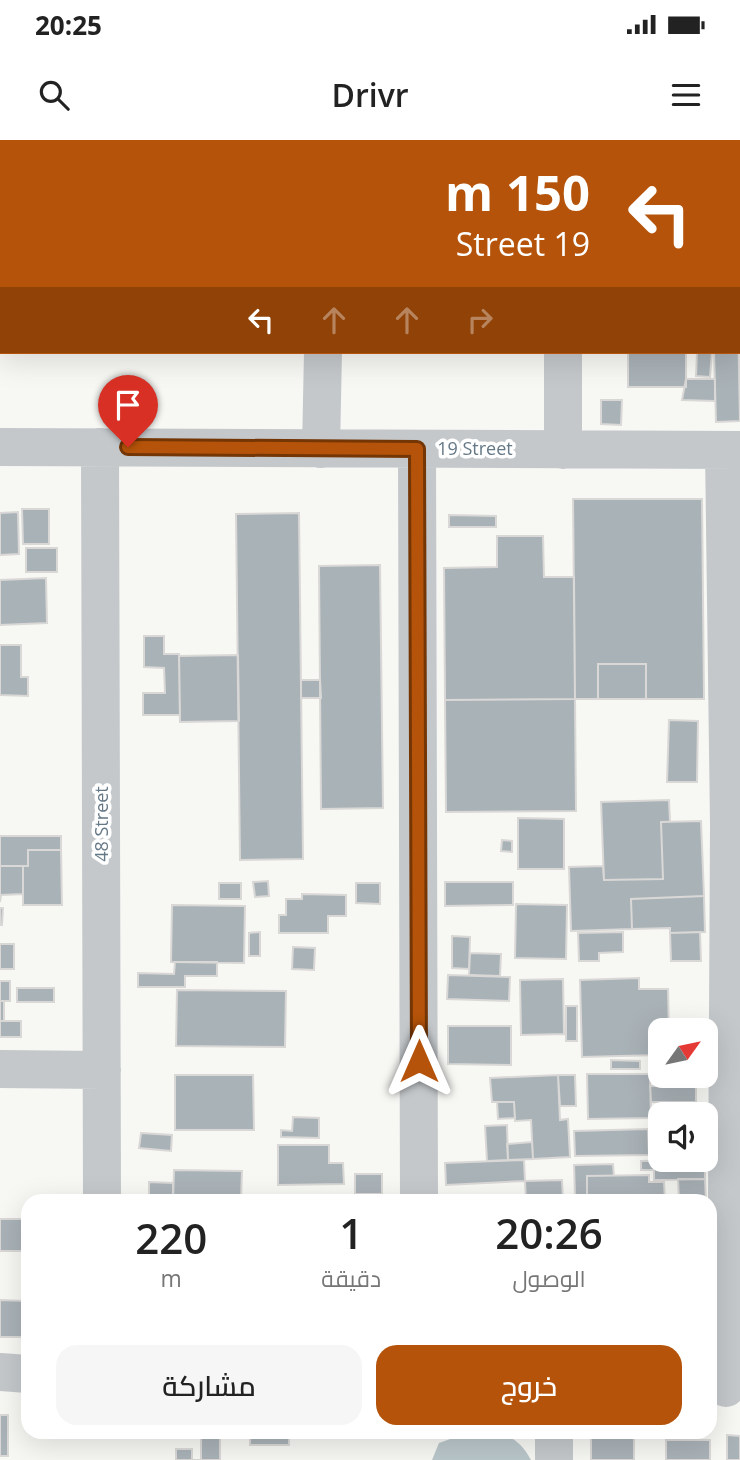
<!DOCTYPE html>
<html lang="ar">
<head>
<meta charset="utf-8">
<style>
  :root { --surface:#fff; --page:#f6f6f6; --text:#222; --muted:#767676; --accent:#b45309 }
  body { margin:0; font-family:"Open Sans",Cairo,sans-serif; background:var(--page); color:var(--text); direction:rtl; height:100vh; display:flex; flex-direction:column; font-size:26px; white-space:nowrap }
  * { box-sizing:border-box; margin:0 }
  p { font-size:23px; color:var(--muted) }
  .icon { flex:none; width:38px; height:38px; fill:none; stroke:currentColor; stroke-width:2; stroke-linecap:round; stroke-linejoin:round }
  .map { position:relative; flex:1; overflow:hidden; direction:ltr }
  .details { position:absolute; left:21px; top:1054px; width:696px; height:245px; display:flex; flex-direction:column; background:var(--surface); border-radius:21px; box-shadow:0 7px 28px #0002; direction:rtl }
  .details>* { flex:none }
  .guide { position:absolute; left:0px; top:0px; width:740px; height:214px; box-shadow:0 7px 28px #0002; direction:rtl; background:#b45309; color:#fff; overflow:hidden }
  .needle { width:46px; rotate:57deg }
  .buttons { position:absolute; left:648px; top:878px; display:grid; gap:14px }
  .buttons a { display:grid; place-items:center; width:70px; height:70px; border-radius:14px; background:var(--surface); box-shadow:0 7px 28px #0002; font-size:35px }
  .pin { position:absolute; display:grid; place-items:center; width:60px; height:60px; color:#fff; margin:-72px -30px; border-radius:50% 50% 50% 0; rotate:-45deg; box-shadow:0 0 7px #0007 }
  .pin .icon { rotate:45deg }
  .me { position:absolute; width:77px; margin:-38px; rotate:0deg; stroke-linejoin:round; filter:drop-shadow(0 0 5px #0008) }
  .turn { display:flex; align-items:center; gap:24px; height:147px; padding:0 35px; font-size:32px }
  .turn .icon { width:91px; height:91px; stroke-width:2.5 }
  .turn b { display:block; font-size:49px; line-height:60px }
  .lanes { display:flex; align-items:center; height:66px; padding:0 35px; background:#0003; justify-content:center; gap:35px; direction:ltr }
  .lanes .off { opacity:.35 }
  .eta { display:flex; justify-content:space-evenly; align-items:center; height:119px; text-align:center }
  .eta b { font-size:42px; font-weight:600; line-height:49px }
  .button { display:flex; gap:14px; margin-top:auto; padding:14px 35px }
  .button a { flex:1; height:80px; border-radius:21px; background:var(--accent); color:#fff; font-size:28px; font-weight:600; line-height:80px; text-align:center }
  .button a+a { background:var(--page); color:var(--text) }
  .status { display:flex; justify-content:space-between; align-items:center; height:49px; padding:0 35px; background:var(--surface); direction:ltr }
  .status svg { height:19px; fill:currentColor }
  header { display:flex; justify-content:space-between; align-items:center; height:91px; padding:0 35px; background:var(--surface); font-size:32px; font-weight:600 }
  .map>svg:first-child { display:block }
  .green { fill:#d8dfd5 }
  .water { fill:#bac7ca }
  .building { fill:#a9b2b7; stroke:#d9d8d6; stroke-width:2 }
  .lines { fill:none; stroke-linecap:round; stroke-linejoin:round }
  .minor { stroke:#c4c8cb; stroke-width:38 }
  .route-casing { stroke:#753606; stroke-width:18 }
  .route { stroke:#b45309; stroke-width:12 }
  .labels { text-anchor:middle; stroke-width:7; stroke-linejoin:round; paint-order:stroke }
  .street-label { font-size:18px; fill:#657886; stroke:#fff }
</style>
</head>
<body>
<div class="status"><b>20:25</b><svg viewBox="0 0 49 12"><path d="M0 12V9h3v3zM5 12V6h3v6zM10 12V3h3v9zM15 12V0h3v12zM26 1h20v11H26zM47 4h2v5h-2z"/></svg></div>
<header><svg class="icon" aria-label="menu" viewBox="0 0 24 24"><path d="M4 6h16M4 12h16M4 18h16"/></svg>Drivr<svg class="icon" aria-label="search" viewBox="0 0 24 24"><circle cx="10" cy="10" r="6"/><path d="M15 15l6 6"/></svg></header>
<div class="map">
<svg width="740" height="1320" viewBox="0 0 740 1320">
  <rect width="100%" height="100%" fill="#f7f7f4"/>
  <!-- green -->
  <path class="green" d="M 0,0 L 541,0 L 2,2 L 2,181 Z"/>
  <!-- water -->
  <path class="water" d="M 470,1292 C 498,1291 517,1293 531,1320 L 432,1320 L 439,1303 Z"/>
  <!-- building -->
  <path class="building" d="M 176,0 L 359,0 L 359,2 L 176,2 Z
    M 396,0 L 439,0 L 439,2 L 397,2 Z
    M 645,0 L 704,0 L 704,2 L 645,2 Z
    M 738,11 L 740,11 L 738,77 Z
    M 738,175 L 740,281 L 716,282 L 714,212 L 738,212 Z
    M 628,212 L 686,212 L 686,247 L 628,247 Z
    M 697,212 L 712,212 L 710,237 L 696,236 Z
    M 686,239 L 715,239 L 715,261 L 682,260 Z
    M 601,260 L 622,260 L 621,285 L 601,284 Z
    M 573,359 L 702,359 L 704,559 L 646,559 L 646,524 L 598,524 L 598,559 L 575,559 Z
    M 22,369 L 49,369 L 49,404 L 23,404 Z
    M 18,372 L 19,414 L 0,415 L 0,373 Z
    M 299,373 L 303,719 L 240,720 L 236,374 Z
    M 449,375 L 496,376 L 496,387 L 449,387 Z
    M 497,396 L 543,396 L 544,437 L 574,437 L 575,559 L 445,560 L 444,428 L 497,427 Z
    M 26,408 L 57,408 L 57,432 L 26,432 Z
    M 380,425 L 383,668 L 321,669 L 319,426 Z
    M 46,438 L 47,483 L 0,485 L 0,440 Z
    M 144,496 L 164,496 L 164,514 L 179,514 L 180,575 L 143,575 L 143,553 L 165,553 L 164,528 L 144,527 Z
    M 0,505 L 21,505 L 21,537 L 28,537 L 28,556 L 0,555 Z
    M 238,515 L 239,581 L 180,582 L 179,516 Z
    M 598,524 L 646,524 L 646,559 L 598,559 Z
    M 301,540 L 320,540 L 321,558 L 301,558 Z
    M 575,559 L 576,671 L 446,672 L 445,560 Z
    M 669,580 L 698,581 L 697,642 L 667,642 Z
    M 669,660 L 670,682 L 661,682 L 663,739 L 604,740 L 601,662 Z
    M 518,678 L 564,679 L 564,729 L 518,729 Z
    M 701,681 L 704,756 L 631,759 L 632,789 L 571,791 L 569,727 L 603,726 L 604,740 L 663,739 L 661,682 Z
    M 0,696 L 61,696 L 61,710 L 28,710 L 28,726 L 0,726 Z
    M 502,700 L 512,701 L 512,712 L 501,711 Z
    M 28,710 L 61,710 L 62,765 L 23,765 L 23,726 L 28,726 Z
    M 0,726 L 23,726 L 23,754 L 1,755 L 0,762 Z
    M 268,741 L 269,756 L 255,757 L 253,742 Z
    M 445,742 L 513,742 L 513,765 L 445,766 Z
    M 219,743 L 241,743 L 241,759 L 219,759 Z
    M 356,743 L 380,743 L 380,764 L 356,763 Z
    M 302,754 L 346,755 L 346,776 L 328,776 L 328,793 L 279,793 L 279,775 L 286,775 L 286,759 L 302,759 Z
    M 704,756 L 705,792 L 670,793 L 670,788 L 632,789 L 631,759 Z
    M 516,764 L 567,765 L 566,819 L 515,818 Z
    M 172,765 L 245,766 L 244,823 L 171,822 Z
    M 0,768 L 3,768 L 2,785 L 0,785 Z
    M 260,792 L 260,816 L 249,816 L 249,793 Z
    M 623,792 L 623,812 L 599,813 L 599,821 L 579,821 L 578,793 Z
    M 700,792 L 701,821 L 671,821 L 670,793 Z
    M 452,796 L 470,797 L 469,829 L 452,828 Z
    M 0,804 L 14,804 L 14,829 L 0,829 Z
    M 293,807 L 315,808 L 314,830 L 292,829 Z
    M 470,813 L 501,814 L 500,836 L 469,835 Z
    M 175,822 L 217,822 L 217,836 L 185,836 L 185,847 L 138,847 L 138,833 L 174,834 Z
    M 448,835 L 510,837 L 509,861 L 447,859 Z
    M 639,838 L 639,849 L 668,849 L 669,891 L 660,891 L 660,915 L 582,917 L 580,840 Z
    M 563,839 L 564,894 L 521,895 L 520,840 Z
    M 0,841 L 10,841 L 10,861 L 0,861 Z
    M 17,848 L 54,848 L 54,862 L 17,862 Z
    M 177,850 L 286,851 L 285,907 L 176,906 Z
    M 0,861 L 4,861 L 4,881 L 0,881 Z
    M 566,866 L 577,866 L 577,901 L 566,901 Z
    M 0,881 L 21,881 L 21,897 L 0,897 Z
    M 448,886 L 511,886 L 511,925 L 448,924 Z
    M 611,920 L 640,921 L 640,929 L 611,929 Z
    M 587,934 L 650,934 L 651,978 L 588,979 Z
    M 175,935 L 253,935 L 254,990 L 175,990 Z
    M 558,935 L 575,935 L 576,966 L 560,966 Z
    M 558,935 L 560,980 L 568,979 L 570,1017 L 533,1019 L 531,980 L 515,981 L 514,962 L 492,962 L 490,938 Z
    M 650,946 L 696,946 L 696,962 L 651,962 Z
    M 497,962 L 514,962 L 515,978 L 498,979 Z
    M 293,977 L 319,978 L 319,998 L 281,997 L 281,990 L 292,991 Z
    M 507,985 L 508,1020 L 487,1021 L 485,986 Z
    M 648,989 L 649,1015 L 575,1016 L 574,991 Z
    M 141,993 L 172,995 L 171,1011 L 139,1008 Z
    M 532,1002 L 533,1019 L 508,1020 L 507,1004 Z
    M 278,1005 L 329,1005 L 329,1023 L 343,1023 L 344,1044 L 278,1045 Z
    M 524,1020 L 525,1041 L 446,1045 L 445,1023 Z
    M 705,1020 L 705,1039 L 654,1040 L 654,1030 L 641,1030 L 641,1021 Z
    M 613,1024 L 614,1036 L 587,1036 L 587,1056 L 575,1055 L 574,1025 Z
    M 174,1030 L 242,1031 L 241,1060 L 173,1060 Z
    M 355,1034 L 382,1034 L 382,1054 L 355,1054 Z
    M 649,1035 L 649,1042 L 664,1042 L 665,1060 L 575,1060 L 575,1055 L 587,1056 L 587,1036 Z
    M 678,1039 L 705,1039 L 706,1060 L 679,1060 Z
    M 562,1040 L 563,1060 L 526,1060 L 525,1041 Z
    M 149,1042 L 173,1043 L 173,1060 L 149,1060 Z
    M 374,1057 L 393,1058 L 393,1060 L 374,1060 Z
    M 0,1079 L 28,1079 L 28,1111 L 0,1111 Z
    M 26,1152 L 28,1197 L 0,1197 L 0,1160 L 26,1161 Z
    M 0,1275 L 8,1275 L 8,1316 L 0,1316 Z
    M 201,1292 L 220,1292 L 220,1320 L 201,1320 Z
    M 250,1292 L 289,1292 L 289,1305 L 250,1305 Z
    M 727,1295 L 740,1296 L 740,1320 L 727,1320 Z
    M 591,1298 L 634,1298 L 634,1320 L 591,1320 Z
    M 666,1300 L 710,1300 L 710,1320 L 666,1320 Z
    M 176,1309 L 192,1309 L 192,1320 L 216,1320 L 176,1320 Z"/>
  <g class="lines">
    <!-- minor -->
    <path class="minor" d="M 562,0 L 562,2
      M 563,212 L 563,310
      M 0,307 L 740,310
      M 100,307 L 102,1060
      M 321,309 L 323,212
      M 417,309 L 419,1060
      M 724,310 L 729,685 L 726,1248
      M 0,929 L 102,930
      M 0,1232 L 28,1234
      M 554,1292 L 554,1320"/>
  </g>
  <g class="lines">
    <defs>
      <path id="route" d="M 128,307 L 417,309 L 419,921"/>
    </defs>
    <!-- route casing -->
    <use href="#route" class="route-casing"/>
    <!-- route -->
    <use href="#route" class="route"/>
  </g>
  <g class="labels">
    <!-- street labels -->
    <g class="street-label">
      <text x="475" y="315">19 Street</text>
      <text transform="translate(102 684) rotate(-90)" y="6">48 Street</text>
    </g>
  </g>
</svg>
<div class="buttons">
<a><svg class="needle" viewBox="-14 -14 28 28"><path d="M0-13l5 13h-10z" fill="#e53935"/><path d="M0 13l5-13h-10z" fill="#767676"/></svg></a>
<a><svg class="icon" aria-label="sound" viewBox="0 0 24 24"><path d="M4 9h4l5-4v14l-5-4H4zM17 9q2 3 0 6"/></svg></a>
</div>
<div class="pin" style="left:128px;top:307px;background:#d93025"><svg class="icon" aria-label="arrive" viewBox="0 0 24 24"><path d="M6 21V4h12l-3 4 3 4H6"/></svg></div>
<svg class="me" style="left:419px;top:921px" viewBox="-20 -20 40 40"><path d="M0-17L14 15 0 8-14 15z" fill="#b45309" stroke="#fff" stroke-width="4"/></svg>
<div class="guide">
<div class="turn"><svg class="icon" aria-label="left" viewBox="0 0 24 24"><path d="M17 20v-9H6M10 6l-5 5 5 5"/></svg><div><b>150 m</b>19 Street</div></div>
<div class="lanes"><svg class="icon" aria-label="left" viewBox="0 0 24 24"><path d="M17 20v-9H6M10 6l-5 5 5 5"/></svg><svg class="icon off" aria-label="ahead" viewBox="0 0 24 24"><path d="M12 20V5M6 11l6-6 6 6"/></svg><svg class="icon off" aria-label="ahead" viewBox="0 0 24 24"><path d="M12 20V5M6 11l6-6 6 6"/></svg><svg class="icon off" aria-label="right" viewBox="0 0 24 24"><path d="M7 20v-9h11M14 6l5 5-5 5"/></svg></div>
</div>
<section class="details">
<div class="eta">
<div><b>20:26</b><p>الوصول</p></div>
<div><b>1</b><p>دقيقة</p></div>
<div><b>220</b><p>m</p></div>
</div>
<div class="button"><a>خروج</a><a>مشاركة</a></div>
</section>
</div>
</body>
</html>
